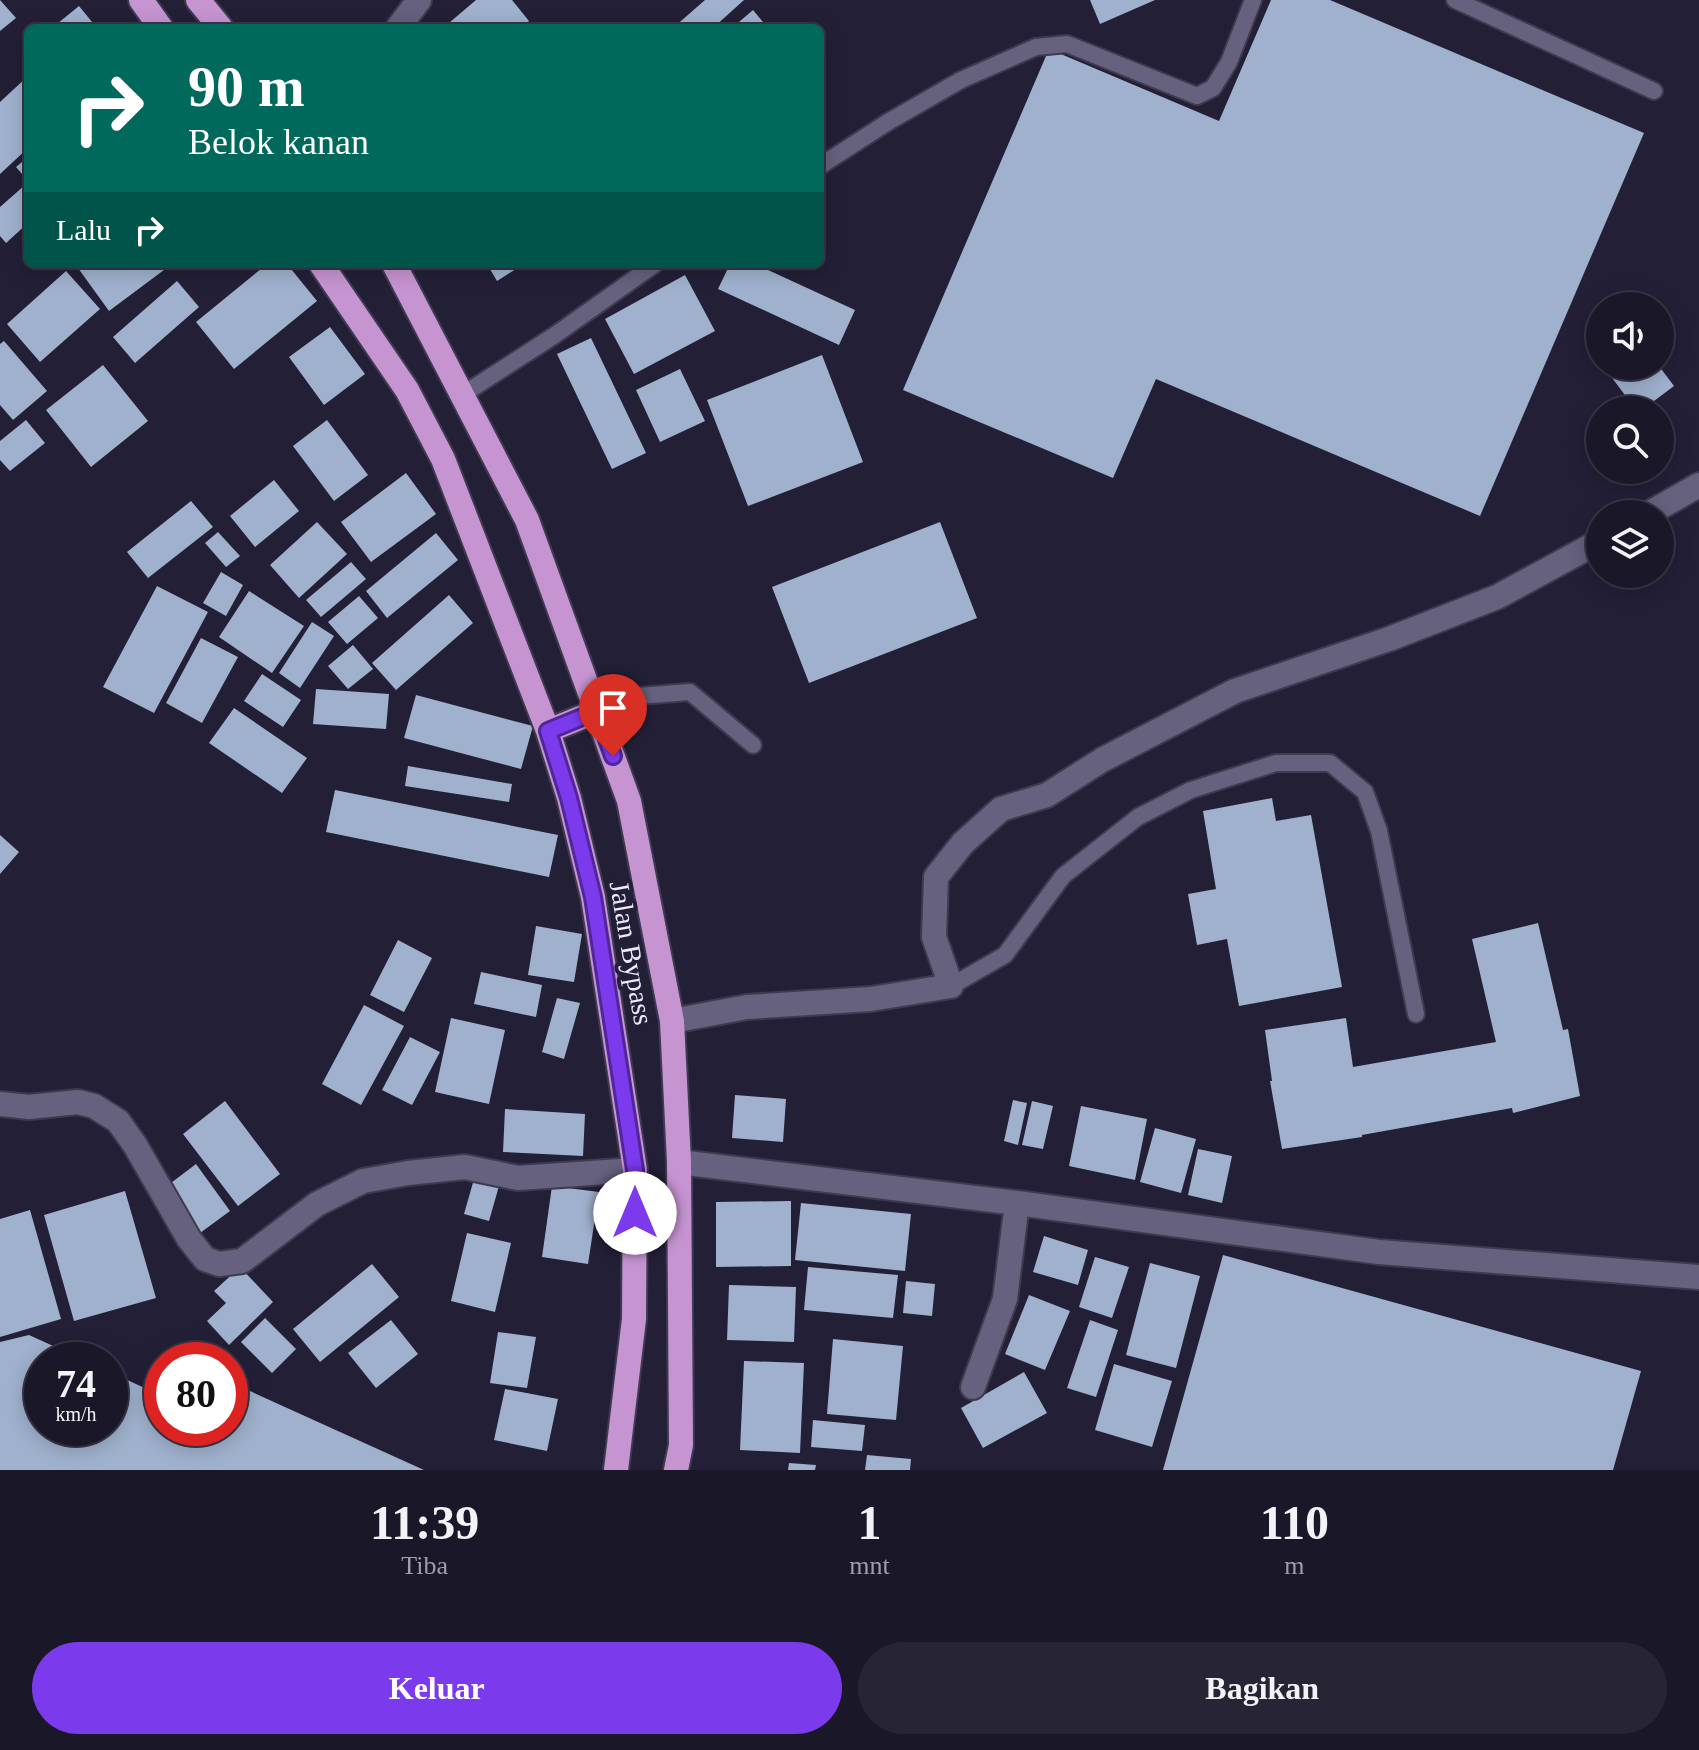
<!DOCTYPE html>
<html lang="id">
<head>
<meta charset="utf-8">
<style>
  :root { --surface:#1a1729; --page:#272435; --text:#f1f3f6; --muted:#9f9fa8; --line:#383646; --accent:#7c3aed }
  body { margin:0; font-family:Georgia,serif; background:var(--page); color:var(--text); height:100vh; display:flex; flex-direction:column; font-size:30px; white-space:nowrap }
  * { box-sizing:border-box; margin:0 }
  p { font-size:26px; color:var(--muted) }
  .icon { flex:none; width:44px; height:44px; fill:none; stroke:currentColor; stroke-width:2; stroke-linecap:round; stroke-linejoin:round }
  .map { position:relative; height:1470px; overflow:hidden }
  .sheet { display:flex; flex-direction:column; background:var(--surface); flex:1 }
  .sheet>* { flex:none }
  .hud { position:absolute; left:24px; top:24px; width:800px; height:244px; border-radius:12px; box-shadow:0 4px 20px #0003,0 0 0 2px var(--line); background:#00695c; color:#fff; overflow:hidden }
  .buttons { position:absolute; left:1586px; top:292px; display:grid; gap:16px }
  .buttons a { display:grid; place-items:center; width:88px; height:88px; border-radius:50%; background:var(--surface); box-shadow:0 4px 20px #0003,0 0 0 2px var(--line); font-size:40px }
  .speed { position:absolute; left:24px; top:1342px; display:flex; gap:16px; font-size:40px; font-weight:700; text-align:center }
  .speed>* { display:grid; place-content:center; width:104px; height:104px; border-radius:50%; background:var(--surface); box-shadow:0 4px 20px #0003,0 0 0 2px var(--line); line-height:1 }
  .speed small { font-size:20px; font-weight:400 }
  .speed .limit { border:12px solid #d22; background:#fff; color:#111 }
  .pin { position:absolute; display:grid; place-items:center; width:68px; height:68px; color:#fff; margin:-82px -34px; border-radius:50% 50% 50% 0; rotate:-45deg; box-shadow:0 0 8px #0007 }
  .pin .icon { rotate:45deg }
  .me { position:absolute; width:88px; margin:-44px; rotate:0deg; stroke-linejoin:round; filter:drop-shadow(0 0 6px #0008) }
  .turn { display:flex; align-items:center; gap:28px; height:168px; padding:0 32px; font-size:36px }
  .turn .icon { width:104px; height:104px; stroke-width:2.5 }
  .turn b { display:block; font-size:56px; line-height:68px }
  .then { display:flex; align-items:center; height:76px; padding:0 32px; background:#0003; gap:16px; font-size:30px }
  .eta { display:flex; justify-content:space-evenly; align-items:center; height:136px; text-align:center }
  .eta b { font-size:48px; font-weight:700; line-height:56px }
  .button { display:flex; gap:16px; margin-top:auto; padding:16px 32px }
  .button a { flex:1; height:92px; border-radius:48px; background:var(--accent); color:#fff; font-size:32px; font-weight:700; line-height:92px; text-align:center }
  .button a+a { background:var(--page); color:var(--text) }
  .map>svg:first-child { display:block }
  .building { fill:#9fb1cd }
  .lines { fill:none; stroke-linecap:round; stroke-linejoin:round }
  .lane-casing { stroke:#3e3a4f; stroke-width:20 }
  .street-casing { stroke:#3e3a4f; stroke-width:28 }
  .highway-casing { stroke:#3e3a4f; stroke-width:28 }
  .lane { stroke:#65617e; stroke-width:16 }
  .street { stroke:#65617e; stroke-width:24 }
  .highway { stroke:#c694d1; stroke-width:24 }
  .route-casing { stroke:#51269a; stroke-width:20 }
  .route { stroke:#7c3aed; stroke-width:14 }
  .labels { text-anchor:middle; stroke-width:8; stroke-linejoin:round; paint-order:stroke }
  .street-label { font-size:28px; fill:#eceafb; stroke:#231f37 }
</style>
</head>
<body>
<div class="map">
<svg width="1699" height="1470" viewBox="0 0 1699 1470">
  <rect width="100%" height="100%" fill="#231f37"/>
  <!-- building -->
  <path class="building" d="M 0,0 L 16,18 L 0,31 Z
    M 476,0 L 512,0 L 529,21 L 521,28 L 443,28 Z
    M 705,0 L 744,0 L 713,28 L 673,28 Z
    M 1090,0 L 1155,0 L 1100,24 Z
    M 1271,0 L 1330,0 L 1644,133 L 1480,516 L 1156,379 L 1113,478 L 903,390 L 1049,49 L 1219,121 Z
    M 79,6 L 97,28 L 52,28 Z
    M 753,10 L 768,28 L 732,28 Z
    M 28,76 L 28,148 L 0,174 L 0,102 Z
    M 28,157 L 28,181 L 16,167 Z
    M 25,185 L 28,189 L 28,223 L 6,243 L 0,236 L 0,207 Z
    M 82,264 L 172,264 L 109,311 L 78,268 Z
    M 267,264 L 287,264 L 317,301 L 234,369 L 196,322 Z
    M 487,264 L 524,264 L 497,281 Z
    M 730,264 L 755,264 L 855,310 L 839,345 L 718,289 Z
    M 66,271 L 100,309 L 40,362 L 7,324 Z
    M 685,275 L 715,331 L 634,374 L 605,319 Z
    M 177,281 L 199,307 L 135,363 L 113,337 Z
    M 330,327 L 365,374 L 324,405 L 289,357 Z
    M 591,338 L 646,453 L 612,469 L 557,354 Z
    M 4,341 L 47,391 L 13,420 L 0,405 L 0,344 Z
    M 822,355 L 863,462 L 748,506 L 707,400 Z
    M 103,365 L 148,421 L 91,467 L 46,410 Z
    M 1622,366 L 1659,366 L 1674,386 L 1642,410 L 1636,410 L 1610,375 Z
    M 680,369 L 705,421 L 660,442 L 636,390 Z
    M 26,420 L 45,443 L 10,471 L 0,460 L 0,441 Z
    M 327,420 L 368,475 L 334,501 L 293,446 Z
    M 406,473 L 436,514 L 371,562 L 341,522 Z
    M 274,480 L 299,511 L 255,547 L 230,516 Z
    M 191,501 L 213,527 L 148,578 L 127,552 Z
    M 317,522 L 347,554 L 299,598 L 270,565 Z
    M 940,522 L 977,618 L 809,683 L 772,587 Z
    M 218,532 L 240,556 L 226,567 L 205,543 Z
    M 436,533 L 458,560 L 387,618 L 366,591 Z
    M 351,562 L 366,579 L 321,617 L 306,600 Z
    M 221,572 L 243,585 L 226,616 L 203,603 Z
    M 157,586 L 208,612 L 154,713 L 103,687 Z
    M 249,591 L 304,626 L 272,673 L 219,637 Z
    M 449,595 L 473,623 L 396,690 L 372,663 Z
    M 359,596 L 378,618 L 347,644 L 328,622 Z
    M 312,622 L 334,636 L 300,688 L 279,673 Z
    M 201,638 L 238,657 L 202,723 L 166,703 Z
    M 353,645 L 373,669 L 348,689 L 328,666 Z
    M 262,674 L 301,700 L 283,727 L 244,701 Z
    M 316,689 L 389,694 L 386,729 L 313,724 Z
    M 416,695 L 533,726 L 521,769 L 404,738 Z
    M 234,708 L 307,758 L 282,793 L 209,743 Z
    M 408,766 L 512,784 L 509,802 L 405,786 Z
    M 335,790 L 558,835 L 549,877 L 326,832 Z
    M 1272,798 L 1276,821 L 1311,815 L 1342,987 L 1239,1006 L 1227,939 L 1197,945 L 1188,894 L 1216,889 L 1203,811 Z
    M 0,835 L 19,852 L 0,874 Z
    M 1538,923 L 1563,1030 L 1568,1029 L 1580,1096 L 1513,1113 L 1512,1108 L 1362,1135 L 1362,1137 L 1282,1149 L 1270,1081 L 1272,1081 L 1265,1030 L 1346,1018 L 1353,1067 L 1496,1042 L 1472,939 Z
    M 536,926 L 582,934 L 574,982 L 528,975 Z
    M 398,940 L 432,958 L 404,1012 L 370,995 Z
    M 481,972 L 542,985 L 536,1017 L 474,1004 Z
    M 557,998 L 580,1003 L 564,1059 L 542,1052 Z
    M 364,1005 L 404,1026 L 361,1105 L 322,1084 Z
    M 451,1018 L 505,1030 L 489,1104 L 435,1092 Z
    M 410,1037 L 440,1052 L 412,1105 L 382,1090 Z
    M 735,1095 L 786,1099 L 783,1142 L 732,1138 Z
    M 1013,1100 L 1027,1103 L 1018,1145 L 1004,1141 Z
    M 225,1101 L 280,1174 L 238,1206 L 183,1134 Z
    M 1032,1101 L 1053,1106 L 1043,1149 L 1022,1145 Z
    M 1081,1106 L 1147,1119 L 1135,1180 L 1069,1166 Z
    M 505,1109 L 585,1114 L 583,1156 L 503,1152 Z
    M 1155,1128 L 1196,1139 L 1181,1193 L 1140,1182 Z
    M 1198,1149 L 1232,1156 L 1222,1203 L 1188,1195 Z
    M 196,1164 L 230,1211 L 196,1236 L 163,1189 Z
    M 476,1172 L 501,1179 L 489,1221 L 464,1214 Z
    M 552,1186 L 599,1192 L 588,1264 L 542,1257 Z
    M 125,1191 L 156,1298 L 74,1321 L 44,1215 Z
    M 791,1201 L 791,1266 L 716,1267 L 716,1202 Z
    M 801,1203 L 911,1214 L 905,1271 L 795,1260 Z
    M 30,1210 L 61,1319 L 0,1337 L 0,1219 Z
    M 467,1233 L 511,1243 L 495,1312 L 451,1301 Z
    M 1044,1236 L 1088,1250 L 1078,1285 L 1033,1272 Z
    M 1223,1255 L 1641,1371 L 1613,1470 L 1163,1470 Z
    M 1095,1257 L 1129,1267 L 1112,1318 L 1079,1307 Z
    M 1150,1263 L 1200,1276 L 1176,1368 L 1126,1355 Z
    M 372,1264 L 399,1297 L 320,1362 L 293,1329 Z
    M 240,1267 L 273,1302 L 229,1345 L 207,1321 L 226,1303 L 214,1291 Z
    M 808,1267 L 898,1275 L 893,1318 L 804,1310 Z
    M 906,1281 L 935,1284 L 932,1316 L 903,1313 Z
    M 729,1285 L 796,1287 L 794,1342 L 727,1340 Z
    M 1029,1295 L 1070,1311 L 1045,1370 L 1005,1354 Z
    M 265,1318 L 296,1349 L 272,1373 L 241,1342 Z
    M 391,1320 L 418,1354 L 376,1388 L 348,1353 Z
    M 1090,1320 L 1118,1330 L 1096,1397 L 1067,1388 Z
    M 498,1332 L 536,1337 L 527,1388 L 490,1383 Z
    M 29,1335 L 84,1360 L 42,1360 L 42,1428 L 110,1428 L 110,1372 L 162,1396 L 162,1428 L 230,1428 L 230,1382 L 424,1470 L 0,1470 L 0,1342 Z
    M 833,1339 L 903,1346 L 896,1420 L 827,1414 Z
    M 744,1361 L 804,1363 L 800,1453 L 740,1450 Z
    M 1114,1364 L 1172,1381 L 1152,1447 L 1095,1430 Z
    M 1024,1372 L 1047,1413 L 983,1448 L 961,1408 Z
    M 505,1389 L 558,1399 L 547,1451 L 494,1440 Z
    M 813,1420 L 865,1425 L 862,1451 L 811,1447 Z
    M 867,1455 L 911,1459 L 910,1470 L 865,1470 Z
    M 789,1463 L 816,1465 L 815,1470 L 788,1470 Z"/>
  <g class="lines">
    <defs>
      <path id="lane" d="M 1455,0 L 1654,91
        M 820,166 L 888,122 L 961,80 L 1036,47 L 1067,44 L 1197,96 L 1213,88 L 1229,62 L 1253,0
        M 462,395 L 555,335 L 655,264
        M 597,711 L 638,696 L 690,692 L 753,745
        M 951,986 L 1005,955 L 1063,876 L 1138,817 L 1191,790 L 1276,763 L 1330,763 L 1365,792 L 1379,831 L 1416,1014"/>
      <path id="street" d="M 398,28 L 419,0
        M 1648,514 L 1699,485
        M 672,1021 L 747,1007 L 871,999 L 951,986 L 934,937 L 936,877 L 963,843 L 1001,809 L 1047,795 L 1102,760 L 1235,691 L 1389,639 L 1497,597 L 1600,541
        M 0,1104 L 29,1107 L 78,1102 L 94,1106 L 118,1121 L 135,1145 L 189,1239 L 205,1259 L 219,1264 L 242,1261 L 317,1204 L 363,1181 L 408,1173 L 465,1167 L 518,1178 L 635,1170
        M 679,1162 L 1017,1203 L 1379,1252 L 1699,1277
        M 973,1387 L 1005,1299 L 1017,1203"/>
      <path id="highway" d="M 141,0 L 161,28
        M 198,0 L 221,28
        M 321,264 L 407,390 L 443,459 L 548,731 L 569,798 L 593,897 L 635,1170 L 634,1319 L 616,1470
        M 394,264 L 527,520 L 629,801 L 672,1021 L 679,1162 L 681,1445 L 676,1470
        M 548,731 L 597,711"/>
    </defs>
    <!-- lane casing -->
    <use href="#lane" class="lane-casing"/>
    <!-- street casing -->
    <use href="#street" class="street-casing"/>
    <!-- highway casing -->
    <use href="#highway" class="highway-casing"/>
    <!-- lane -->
    <use href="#lane" class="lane"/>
    <!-- street -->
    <use href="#street" class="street"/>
    <!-- highway -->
    <use href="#highway" class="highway"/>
  </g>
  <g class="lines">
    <defs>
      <path id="route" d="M 613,756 L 597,711 L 548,731 L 569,798 L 593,897 L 635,1170 L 635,1213"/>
    </defs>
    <!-- route casing -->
    <use href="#route" class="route-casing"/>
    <!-- route -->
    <use href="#route" class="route"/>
  </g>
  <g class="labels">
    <!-- street labels -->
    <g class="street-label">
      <text transform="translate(632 953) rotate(80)" y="10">Jalan Bypass</text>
    </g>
  </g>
</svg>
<div class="buttons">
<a><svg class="icon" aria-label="sound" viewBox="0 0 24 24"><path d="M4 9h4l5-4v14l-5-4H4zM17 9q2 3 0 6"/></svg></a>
<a><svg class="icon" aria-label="search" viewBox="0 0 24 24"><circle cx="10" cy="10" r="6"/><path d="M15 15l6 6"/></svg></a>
<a><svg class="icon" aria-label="layers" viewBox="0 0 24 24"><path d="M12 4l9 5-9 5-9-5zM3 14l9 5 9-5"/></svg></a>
</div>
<div class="speed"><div>74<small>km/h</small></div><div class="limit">80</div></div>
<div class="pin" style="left:613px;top:756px;background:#d93025"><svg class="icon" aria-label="arrive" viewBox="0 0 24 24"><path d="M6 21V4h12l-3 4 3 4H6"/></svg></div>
<svg class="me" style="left:635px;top:1213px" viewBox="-20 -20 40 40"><circle r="19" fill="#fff"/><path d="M0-13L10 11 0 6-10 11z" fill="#7c3aed"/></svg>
<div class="hud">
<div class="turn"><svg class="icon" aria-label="right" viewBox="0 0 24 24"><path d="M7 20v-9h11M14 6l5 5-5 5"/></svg><div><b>90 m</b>Belok kanan</div></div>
<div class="then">Lalu<svg class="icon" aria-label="right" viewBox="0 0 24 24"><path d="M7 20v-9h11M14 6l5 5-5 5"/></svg></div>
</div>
</div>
<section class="sheet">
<div class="eta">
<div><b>11:39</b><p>Tiba</p></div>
<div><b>1</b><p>mnt</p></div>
<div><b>110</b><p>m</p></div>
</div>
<div class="button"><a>Keluar</a><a>Bagikan</a></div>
</section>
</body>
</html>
